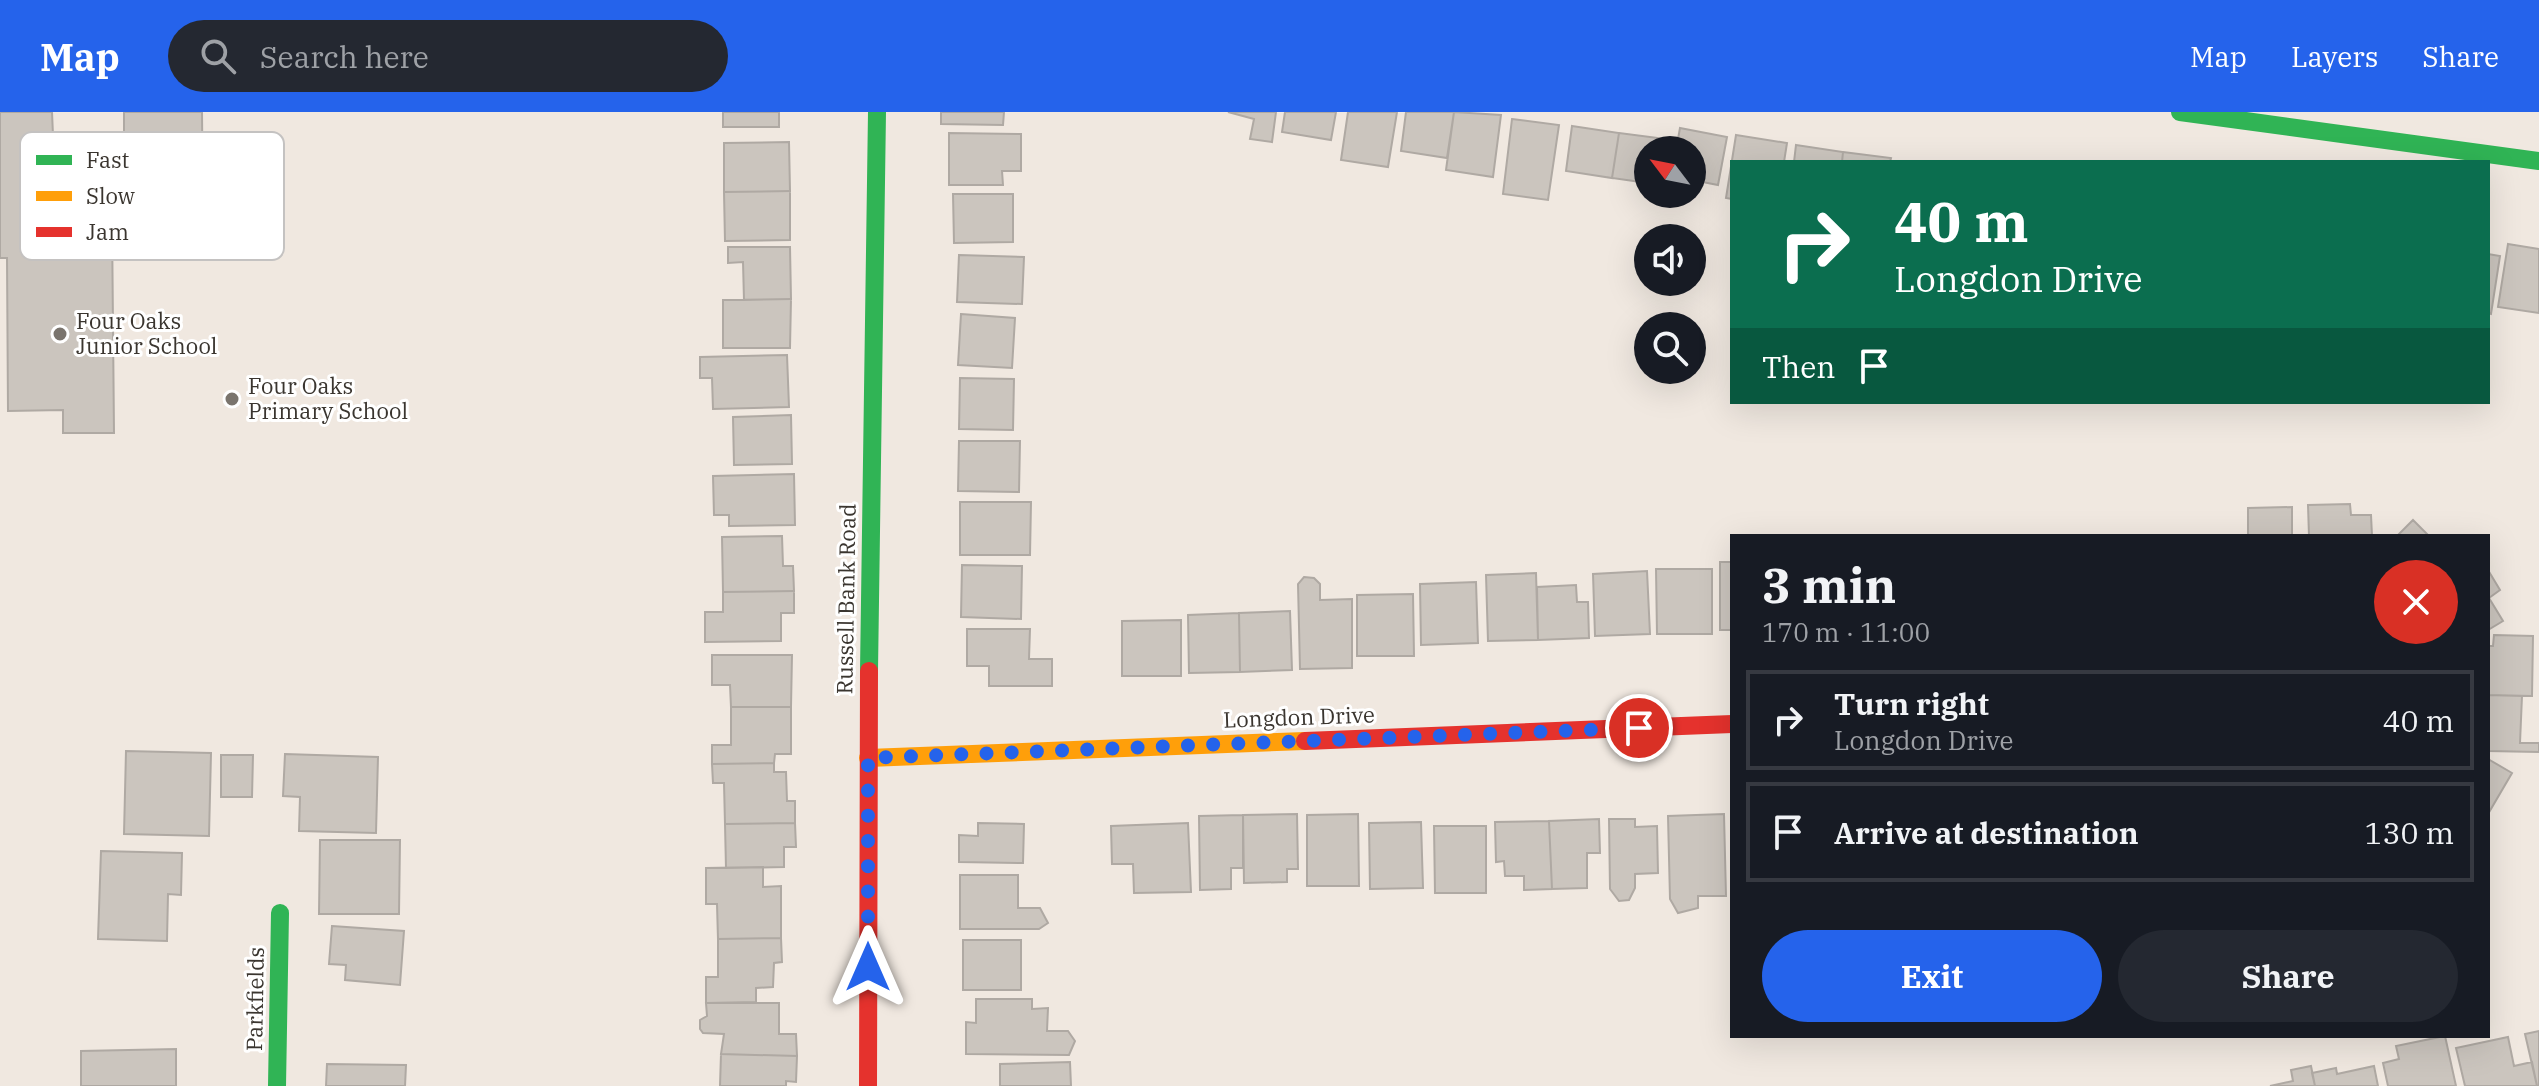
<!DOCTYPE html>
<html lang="en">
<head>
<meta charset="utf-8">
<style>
  :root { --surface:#171b24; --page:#242831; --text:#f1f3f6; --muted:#9ea1a6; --line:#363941; --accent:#2563eb }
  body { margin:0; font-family:"IBM Plex Serif",serif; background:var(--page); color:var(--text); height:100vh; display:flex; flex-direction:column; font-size:30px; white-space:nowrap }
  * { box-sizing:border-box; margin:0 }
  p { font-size:26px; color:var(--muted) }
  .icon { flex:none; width:44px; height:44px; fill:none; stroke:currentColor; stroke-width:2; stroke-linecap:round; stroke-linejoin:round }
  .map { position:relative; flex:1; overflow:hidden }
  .details { position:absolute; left:1730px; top:422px; width:760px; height:504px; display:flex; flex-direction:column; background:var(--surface); border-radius:0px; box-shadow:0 8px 32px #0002 }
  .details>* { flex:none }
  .banner { position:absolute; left:1730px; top:48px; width:760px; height:244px; border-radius:0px; box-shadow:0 8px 32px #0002; background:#0b6e4f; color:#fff; overflow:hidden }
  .needle { width:52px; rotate:302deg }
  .buttons { position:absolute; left:1634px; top:24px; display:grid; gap:16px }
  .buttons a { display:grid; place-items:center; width:72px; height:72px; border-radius:50%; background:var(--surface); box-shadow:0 8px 32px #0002; font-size:40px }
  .pin { position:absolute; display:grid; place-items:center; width:68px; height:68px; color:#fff; margin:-34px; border:4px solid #fff; border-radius:50%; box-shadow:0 2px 8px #0007 }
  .me { position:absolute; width:88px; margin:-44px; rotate:0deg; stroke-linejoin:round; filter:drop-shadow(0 0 6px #0008) }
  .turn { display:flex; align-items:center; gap:28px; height:168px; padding:0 32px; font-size:36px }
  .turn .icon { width:104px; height:104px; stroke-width:2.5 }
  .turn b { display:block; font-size:56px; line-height:68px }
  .then { display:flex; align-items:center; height:76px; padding:0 32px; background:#0003; gap:16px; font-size:30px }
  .round { display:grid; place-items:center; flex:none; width:84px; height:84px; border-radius:42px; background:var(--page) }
  .headline { display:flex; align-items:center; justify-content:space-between; height:136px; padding:0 32px }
  h1 { font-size:48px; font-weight:700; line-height:60px }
  .button { display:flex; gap:16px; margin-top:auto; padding:16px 32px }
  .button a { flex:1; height:92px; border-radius:48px; background:var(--accent); color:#fff; font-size:32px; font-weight:700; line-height:92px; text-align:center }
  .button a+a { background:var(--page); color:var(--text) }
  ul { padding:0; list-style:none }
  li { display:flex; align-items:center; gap:24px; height:100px; margin:0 16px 12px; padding:0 16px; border:4px solid var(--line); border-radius:0px }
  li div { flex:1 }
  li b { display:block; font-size:30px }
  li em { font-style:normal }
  header { display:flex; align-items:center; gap:48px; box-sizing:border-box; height:112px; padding:0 40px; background:var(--accent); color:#fff }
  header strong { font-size:38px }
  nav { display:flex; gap:44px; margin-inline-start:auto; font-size:28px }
  .search { width:560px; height:72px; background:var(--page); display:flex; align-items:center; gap:20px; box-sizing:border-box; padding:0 28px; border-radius:44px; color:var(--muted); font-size:30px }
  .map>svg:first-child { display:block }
  .building { fill:#cbc5be; stroke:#afa9a3; stroke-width:2 }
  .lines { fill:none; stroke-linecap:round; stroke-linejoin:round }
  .fast { stroke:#30b455; stroke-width:18 }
  .slow { stroke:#ff9f0a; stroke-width:18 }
  .jam { stroke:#e5322d; stroke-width:18 }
  .route { stroke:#2563eb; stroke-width:14; stroke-dasharray:0 25.2 }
  .poi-dot { fill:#7a746d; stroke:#fff; stroke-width:3 }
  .labels { text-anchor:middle; stroke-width:6; stroke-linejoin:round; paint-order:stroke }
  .poi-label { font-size:22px; fill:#3a352f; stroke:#fff; text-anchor:start }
  .street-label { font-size:22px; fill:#3a352f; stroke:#fff }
  .key { fill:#fff; stroke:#c4c2c1; stroke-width:2 }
  .key-label { font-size:22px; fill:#3a352f }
</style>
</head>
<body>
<header>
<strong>Map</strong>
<div class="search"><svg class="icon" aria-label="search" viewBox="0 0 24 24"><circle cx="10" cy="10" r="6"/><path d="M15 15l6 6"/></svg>Search here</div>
<nav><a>Map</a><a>Layers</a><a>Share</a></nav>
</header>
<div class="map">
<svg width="2539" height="974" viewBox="0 0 2539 974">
  <rect width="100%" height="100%" fill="#f0e8e0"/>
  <!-- building -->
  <path class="building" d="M 0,0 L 52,0 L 53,23 L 124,23 L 124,0 L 202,0 L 203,108 L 112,108 L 114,321 L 63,321 L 63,298 L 8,299 L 7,146 L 0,146 Z
    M 723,0 L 779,0 L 779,15 L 723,15 Z
    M 941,0 L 1004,0 L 1003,13 L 941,12 Z
    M 1228,0 L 1276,0 L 1272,30 L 1250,27 L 1254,7 Z
    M 1285,0 L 1336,0 L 1331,28 L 1282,20 Z
    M 1348,0 L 1397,0 L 1388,55 L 1341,48 Z
    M 1406,0 L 1454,0 L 1447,46 L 1401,39 Z
    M 1454,0 L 1501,3 L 1493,65 L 1446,58 Z
    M 1512,7 L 1559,13 L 1548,88 L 1503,82 Z
    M 1572,14 L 1619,21 L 1612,66 L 1566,59 Z
    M 1680,16 L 1727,25 L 1718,73 L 1692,68 L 1692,38 L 1676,38 Z
    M 949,21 L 1021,22 L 1021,59 L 1002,59 L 1003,73 L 949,73 Z
    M 1619,21 L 1666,27 L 1664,38 L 1648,38 L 1648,71 L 1612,66 Z
    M 1736,23 L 1787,31 L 1784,50 L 1732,50 L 1732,87 L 1726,86 Z
    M 789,30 L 790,79 L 724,80 L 724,31 Z
    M 1796,33 L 1843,40 L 1842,50 L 1794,50 Z
    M 1843,40 L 1891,46 L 1890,50 L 1842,50 Z
    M 790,79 L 790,128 L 725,129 L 724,80 Z
    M 953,82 L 1013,82 L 1013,130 L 954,131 Z
    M 2508,132 L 2539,137 L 2539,201 L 2498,195 Z
    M 728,135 L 790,135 L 791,187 L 744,188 L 743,150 L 728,151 Z
    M 2488,142 L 2500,144 L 2491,202 L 2488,201 Z
    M 959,143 L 1024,145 L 1022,192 L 957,190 Z
    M 791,187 L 790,236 L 723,236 L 723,188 Z
    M 961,202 L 1015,206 L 1012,256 L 958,253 Z
    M 787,243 L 789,295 L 713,297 L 712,266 L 700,266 L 700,245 Z
    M 960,266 L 1014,267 L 1013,318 L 959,317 Z
    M 791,303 L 792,352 L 734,353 L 733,305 Z
    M 959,329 L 1020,329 L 1019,380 L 958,379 Z
    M 794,362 L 795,413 L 729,414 L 729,403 L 714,403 L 713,364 Z
    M 960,390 L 1031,390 L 1030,443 L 960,443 Z
    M 2350,392 L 2351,403 L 2371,403 L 2372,424 L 2309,424 L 2308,393 Z
    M 2292,395 L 2292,424 L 2248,424 L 2248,396 Z
    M 2413,408 L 2429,424 L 2397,424 Z
    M 782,424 L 783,454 L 793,454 L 794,479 L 723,480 L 722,425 Z
    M 1720,450 L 1732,450 L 1732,518 L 1720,518 Z
    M 962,453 L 1022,454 L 1021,507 L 961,505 Z
    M 1656,457 L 1712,457 L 1712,522 L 1657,522 Z
    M 2488,458 L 2500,478 L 2489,486 L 2503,509 L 2488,518 Z
    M 1647,459 L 1650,522 L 1595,524 L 1593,462 Z
    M 1536,461 L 1538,528 L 1488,529 L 1486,463 Z
    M 1304,465 L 1314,466 L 1320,472 L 1320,488 L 1352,487 L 1352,556 L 1300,557 L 1298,472 Z
    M 1476,470 L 1478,531 L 1421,533 L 1420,472 Z
    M 1576,473 L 1577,490 L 1588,490 L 1589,526 L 1538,528 L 1537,475 Z
    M 794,479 L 794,501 L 781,501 L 781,529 L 705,530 L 705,500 L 723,500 L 723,480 Z
    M 1413,482 L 1414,544 L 1357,544 L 1357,483 Z
    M 1290,499 L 1292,558 L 1240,560 L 1239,501 Z
    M 1239,501 L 1240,560 L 1189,561 L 1188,503 Z
    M 1181,508 L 1181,564 L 1122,564 L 1122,509 Z
    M 967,517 L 1030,517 L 1029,547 L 1052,547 L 1052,574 L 989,574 L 989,554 L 967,554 Z
    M 2494,523 L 2533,524 L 2532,584 L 2488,583 L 2488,534 L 2493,534 Z
    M 712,543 L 792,543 L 791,595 L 731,595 L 730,573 L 712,573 Z
    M 2488,583 L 2522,584 L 2520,631 L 2539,631 L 2539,640 L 2488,639 Z
    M 731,595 L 791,595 L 791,642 L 775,642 L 774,651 L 712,652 L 712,633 L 731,633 Z
    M 126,639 L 211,641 L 209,724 L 124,722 Z
    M 285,642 L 378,645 L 376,721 L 299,719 L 300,685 L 283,684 Z
    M 221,643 L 253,643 L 252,685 L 221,685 Z
    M 2488,647 L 2512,661 L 2488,702 Z
    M 774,651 L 774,660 L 786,660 L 787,689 L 795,689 L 795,711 L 725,712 L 724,671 L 713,671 L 712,652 Z
    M 1297,702 L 1298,757 L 1287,757 L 1287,770 L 1244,771 L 1243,703 Z
    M 1358,702 L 1359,774 L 1307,774 L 1307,703 Z
    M 1724,702 L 1726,784 L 1698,784 L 1698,796 L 1678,801 L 1670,787 L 1668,704 Z
    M 1243,703 L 1243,756 L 1231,756 L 1231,777 L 1200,778 L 1199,704 Z
    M 1599,707 L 1600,741 L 1587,741 L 1587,776 L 1552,777 L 1549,709 Z
    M 1609,707 L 1635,707 L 1635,715 L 1657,714 L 1658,761 L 1635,762 L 1635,776 L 1629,788 L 1619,789 L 1610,777 Z
    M 1549,709 L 1552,777 L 1524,778 L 1524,764 L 1505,764 L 1504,749 L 1496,750 L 1495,710 Z
    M 1421,710 L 1423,776 L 1370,777 L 1369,711 Z
    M 795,711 L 796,735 L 784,735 L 784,755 L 726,756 L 725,712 Z
    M 978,711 L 1024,712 L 1023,751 L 959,750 L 959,723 L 978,724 Z
    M 1188,711 L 1191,780 L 1134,781 L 1133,752 L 1112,752 L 1111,714 Z
    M 1434,714 L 1486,714 L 1486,781 L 1435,781 Z
    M 320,728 L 400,728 L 399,802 L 319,802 Z
    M 101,739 L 182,741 L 181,783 L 168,782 L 167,829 L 98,827 Z
    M 763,755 L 763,775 L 781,774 L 781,826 L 718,827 L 717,792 L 706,792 L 706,756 Z
    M 960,763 L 1018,763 L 1018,796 L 1040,796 L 1048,811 L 1039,817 L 960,817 Z
    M 332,814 L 404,819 L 400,873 L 345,868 L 346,853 L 329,852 Z
    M 781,826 L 782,850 L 774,851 L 773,875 L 756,876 L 756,890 L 706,891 L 706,865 L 718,865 L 718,827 Z
    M 963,828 L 1021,828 L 1021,878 L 963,878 Z
    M 976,887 L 1032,887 L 1032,897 L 1048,896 L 1047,919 L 1068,919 L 1075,929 L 1069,943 L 966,942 L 966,910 L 976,911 Z
    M 706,891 L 779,891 L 779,922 L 796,922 L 797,944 L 721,942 L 724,922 L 703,921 L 700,917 L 700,908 L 707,904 Z
    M 2539,919 L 2539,974 L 2537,974 L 2525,922 Z
    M 2445,924 L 2456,974 L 2388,974 L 2383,951 L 2399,947 L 2396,934 Z
    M 2508,925 L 2514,954 L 2532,950 L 2537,974 L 2465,974 L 2456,936 Z
    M 176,937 L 176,974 L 81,974 L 81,939 Z
    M 721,942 L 797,944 L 796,970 L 786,969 L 786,974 L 720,974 Z
    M 1070,950 L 1071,974 L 1000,974 L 1000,952 Z
    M 327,952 L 406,953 L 405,974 L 326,974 Z
    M 2311,954 L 2315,974 L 2270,974 L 2293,969 L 2291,958 Z
    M 2374,954 L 2378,974 L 2315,974 L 2312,961 L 2336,956 L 2337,962 Z"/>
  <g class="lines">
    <!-- fast -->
    <path class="fast" d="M 2180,0 L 2539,49
      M 869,559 L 877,0
      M 277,974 L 280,801"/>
    <!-- slow -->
    <path class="slow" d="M 868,646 L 1305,629"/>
    <!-- jam -->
    <path class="jam" d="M 1305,629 L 1732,612
      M 868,974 L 869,559"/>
  </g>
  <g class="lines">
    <!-- route -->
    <path class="route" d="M 868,855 L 868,646 L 1639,616"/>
  </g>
  <!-- markers -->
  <g class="poi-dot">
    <circle cx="60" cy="222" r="8"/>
    <circle cx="232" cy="287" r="8"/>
  </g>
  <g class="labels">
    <!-- poi labels -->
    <g class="poi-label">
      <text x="76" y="217">Four Oaks<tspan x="76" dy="25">Junior School</tspan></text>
      <text x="248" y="282">Four Oaks<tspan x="248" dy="25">Primary School</tspan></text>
    </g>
    <!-- street labels -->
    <g class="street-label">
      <text transform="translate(846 487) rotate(-89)" y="8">Russell Bank Road</text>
      <text transform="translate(1299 605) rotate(-2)" y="8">Longdon Drive</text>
      <text transform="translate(255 887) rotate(-89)" y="8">Parkfields</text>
    </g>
  </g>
  <!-- legend -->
  <rect x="20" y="20" width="264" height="128" rx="12" class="key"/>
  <rect x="36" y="43" width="36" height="10" fill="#30b455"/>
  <rect x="36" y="79" width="36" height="10" fill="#ff9f0a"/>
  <rect x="36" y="115" width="36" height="10" fill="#e5322d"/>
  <g class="key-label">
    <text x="86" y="56">Fast</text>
    <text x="86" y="92">Slow</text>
    <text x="86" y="128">Jam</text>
  </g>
</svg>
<div class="buttons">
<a><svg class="needle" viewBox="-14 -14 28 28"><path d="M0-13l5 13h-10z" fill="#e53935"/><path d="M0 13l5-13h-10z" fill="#9ea1a6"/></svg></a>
<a><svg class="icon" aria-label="sound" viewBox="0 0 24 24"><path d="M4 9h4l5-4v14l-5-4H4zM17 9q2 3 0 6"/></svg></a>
<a><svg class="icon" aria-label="search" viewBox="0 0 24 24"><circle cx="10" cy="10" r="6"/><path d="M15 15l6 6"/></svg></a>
</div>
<div class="pin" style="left:1639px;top:616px;background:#d93025"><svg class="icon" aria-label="arrive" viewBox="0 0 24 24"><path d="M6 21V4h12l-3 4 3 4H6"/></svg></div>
<svg class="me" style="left:868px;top:855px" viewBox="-20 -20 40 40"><path d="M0-17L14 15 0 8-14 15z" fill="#2563eb" stroke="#fff" stroke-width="4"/></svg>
<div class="banner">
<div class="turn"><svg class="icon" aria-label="right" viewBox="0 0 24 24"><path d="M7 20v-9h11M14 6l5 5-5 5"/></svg><div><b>40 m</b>Longdon Drive</div></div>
<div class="then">Then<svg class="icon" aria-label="arrive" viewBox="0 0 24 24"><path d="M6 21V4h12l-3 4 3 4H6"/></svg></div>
</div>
<section class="details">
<div class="headline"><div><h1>3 min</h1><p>170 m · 11:00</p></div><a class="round" style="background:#d93025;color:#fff"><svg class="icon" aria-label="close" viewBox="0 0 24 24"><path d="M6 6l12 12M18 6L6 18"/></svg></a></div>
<ul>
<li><svg class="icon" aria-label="right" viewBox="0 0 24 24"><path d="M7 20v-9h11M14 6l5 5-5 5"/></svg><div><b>Turn right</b><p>Longdon Drive</p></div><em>40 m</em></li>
<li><svg class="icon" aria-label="arrive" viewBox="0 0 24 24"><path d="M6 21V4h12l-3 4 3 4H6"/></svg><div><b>Arrive at destination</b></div><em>130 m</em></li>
</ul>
<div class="button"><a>Exit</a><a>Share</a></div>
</section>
</div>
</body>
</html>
